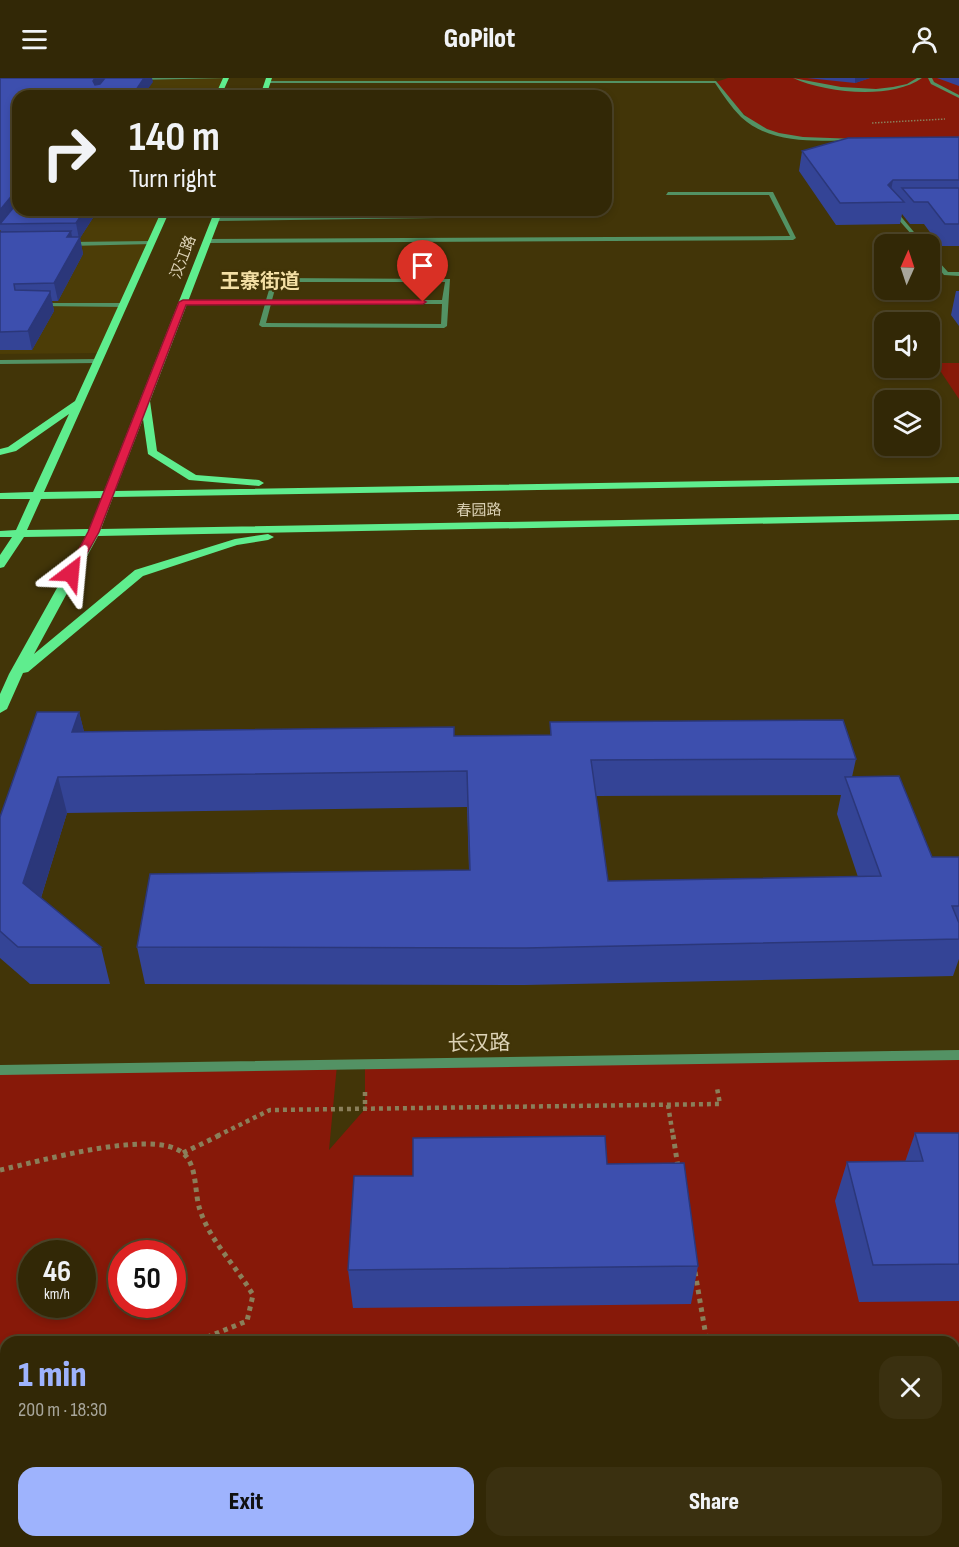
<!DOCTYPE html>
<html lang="en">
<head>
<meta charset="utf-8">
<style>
  :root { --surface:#322806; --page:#3a3010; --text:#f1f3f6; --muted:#a8a69b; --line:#4d4428; --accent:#9eb3fd }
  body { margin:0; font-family:"Sofia Sans Condensed","Noto Sans SC",sans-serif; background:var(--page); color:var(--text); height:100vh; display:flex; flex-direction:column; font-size:22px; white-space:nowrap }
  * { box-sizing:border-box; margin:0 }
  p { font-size:20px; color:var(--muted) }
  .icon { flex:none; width:33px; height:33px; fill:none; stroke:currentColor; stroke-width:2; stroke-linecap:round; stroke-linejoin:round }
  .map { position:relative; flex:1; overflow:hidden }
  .details { position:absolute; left:0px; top:1258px; width:960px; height:212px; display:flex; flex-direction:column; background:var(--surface); border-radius:18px 18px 0 0; box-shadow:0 3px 9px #0003,0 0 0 2px var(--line) }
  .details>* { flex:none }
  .guide { position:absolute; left:12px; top:12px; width:600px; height:126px; border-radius:18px; box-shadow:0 3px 9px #0003,0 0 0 2px var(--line); background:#322806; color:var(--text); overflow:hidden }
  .needle { width:39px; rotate:3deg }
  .tools { position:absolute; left:874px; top:156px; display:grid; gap:12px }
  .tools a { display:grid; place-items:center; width:66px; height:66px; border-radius:12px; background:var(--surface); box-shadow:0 3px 9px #0003,0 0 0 2px var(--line); font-size:30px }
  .speed { position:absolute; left:18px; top:1162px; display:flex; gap:12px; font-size:30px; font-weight:700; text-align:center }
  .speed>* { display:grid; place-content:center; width:78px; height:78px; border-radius:50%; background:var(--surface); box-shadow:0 3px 9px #0003,0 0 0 2px var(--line); line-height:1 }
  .speed small { font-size:15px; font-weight:400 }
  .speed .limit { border:9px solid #d22; background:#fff; color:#111 }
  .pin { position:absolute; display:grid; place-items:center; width:51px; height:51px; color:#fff; margin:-62px -26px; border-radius:50% 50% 50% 0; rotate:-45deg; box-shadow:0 0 6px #0007 }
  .pin .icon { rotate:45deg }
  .me { position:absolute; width:66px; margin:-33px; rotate:29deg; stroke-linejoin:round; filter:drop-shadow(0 0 4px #0008) }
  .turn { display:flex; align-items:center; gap:21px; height:126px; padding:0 18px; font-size:27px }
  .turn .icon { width:78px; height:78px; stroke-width:2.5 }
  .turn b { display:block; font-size:42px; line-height:51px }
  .round { display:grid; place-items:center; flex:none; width:63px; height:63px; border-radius:18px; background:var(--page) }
  .head { display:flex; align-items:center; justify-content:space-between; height:102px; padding:0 18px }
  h1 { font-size:36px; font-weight:800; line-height:45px; color:var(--accent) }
  .action { display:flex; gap:12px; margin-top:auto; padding:12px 18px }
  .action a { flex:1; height:69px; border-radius:18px; background:var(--accent); color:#111; font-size:24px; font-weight:800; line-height:69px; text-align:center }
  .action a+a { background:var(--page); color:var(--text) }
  header { display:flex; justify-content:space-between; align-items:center; height:78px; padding:0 18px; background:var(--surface); font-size:27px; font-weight:800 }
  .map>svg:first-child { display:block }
  .built { fill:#4c3d07 }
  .green { fill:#871909; fill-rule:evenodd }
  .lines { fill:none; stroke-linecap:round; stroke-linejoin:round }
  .path-far2 { stroke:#8a7f5a; stroke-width:1.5; stroke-dasharray:1.5 1.5; stroke-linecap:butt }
  .path-far1 { stroke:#8a7f5a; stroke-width:4.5; stroke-dasharray:4 4; stroke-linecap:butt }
  .path { stroke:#8a7f5a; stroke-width:5; stroke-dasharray:4.5 4.5; stroke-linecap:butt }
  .minor { fill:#539264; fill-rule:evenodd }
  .major { fill:#5fed8e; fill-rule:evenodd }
  .wall { fill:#344496; fill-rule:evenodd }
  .shaded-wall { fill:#2b377a }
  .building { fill:#3d4fae; stroke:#2b377a; stroke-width:1.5 }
  .route { fill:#e11d48; stroke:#92132f; stroke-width:1.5 }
  .labels { text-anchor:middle; stroke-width:4.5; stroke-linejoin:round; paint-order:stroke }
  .far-street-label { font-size:15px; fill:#ddd3b7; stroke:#423508 }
  .far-district-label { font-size:20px; font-weight:bold; fill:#f3dfa4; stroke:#423508 }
  .near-street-label { font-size:21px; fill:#ddd3b7; stroke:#423508 }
</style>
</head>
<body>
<header><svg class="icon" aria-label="menu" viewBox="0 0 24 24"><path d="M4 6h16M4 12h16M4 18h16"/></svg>GoPilot<svg class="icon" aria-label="person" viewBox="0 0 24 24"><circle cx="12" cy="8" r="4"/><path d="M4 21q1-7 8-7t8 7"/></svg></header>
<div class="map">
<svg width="959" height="1469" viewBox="0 0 959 1469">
  <rect width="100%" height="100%" fill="#423508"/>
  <!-- built -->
  <path class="built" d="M 0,0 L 226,0 L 218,18 L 18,18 L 18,132 L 166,132 L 101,275 L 0,276 Z
    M 269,0 L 714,0 L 716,4 L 268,4 Z"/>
  <!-- green -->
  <path class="green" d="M 728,0 L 959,0 L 959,60 L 803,61 C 755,52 746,42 716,4 Z
    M 935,285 L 959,285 L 959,321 Z
    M 959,977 L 959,1469 L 0,1469 L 0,992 L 337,987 L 329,1072 L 365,1031 L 365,986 ZM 32,1176 L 82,1176 L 82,1227 L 32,1227 ZM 122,1176 L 172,1176 L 172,1227 L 122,1227 ZM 6,1264 L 954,1264 L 954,1464 L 6,1464 Z"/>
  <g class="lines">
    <!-- path-far2 -->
    <path class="path-far2" d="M 872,45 L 945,41"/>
    <!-- path-far1 -->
    <path class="path-far1" d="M 365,1014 L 365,1031
      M 668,1027 L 673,1058
      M 217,1058 L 270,1032 L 720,1026 L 717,1010"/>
    <!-- path -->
    <path class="path" d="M 673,1057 L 678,1089
      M 183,1075 L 220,1057
      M 0,1092 C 38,1084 153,1050 183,1075 C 198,1088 194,1115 200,1132 C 210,1163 237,1189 253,1217 L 247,1243 L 195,1264
      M 695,1194 L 707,1264
      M 0,1340 L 6,1337
      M 739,1464 L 739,1469"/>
    <!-- minor -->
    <path class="minor" d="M 137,0 L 228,0 L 138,2 L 136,1 Z
      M 793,0 L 841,9 L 876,11 L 893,9 L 907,6 L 917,0 L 922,0 C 891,22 826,15 793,0 Z
      M 928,0 L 932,0 L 934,4 L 959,17 L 959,20 L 931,6 Z
      M 268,3 L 716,3 L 744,37 L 767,51 L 779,55 L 803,59 L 857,61 L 855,62 C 817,63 771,67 741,39 C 731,29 723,17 715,5 L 267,5 Z
      M 668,114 L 773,114 L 796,160 L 793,162 L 207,165 L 204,163 L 207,161 L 790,158 L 769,117 L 666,117 Z
      M 889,129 L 893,129 L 924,166 L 920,166 L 889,131 Z
      M 582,135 L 584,138 L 216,143 L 213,141 L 216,139 Z
      M 151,163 L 154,165 L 153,166 L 69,168 L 66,166 L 69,164 Z
      M 930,174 L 948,194 L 959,194 L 959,198 L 944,197 L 930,180 Z
      M 275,200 L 450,201 L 447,248 L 444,250 L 262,249 L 259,247 L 265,226 L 183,226 L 180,224 L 183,222 L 266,222 L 272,202 ZM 277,204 L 445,204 L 442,222 L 272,222 ZM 271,226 L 442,226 L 441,246 L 266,245 Z
      M 40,225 L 124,225 L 127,227 L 124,229 L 38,228 L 38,226 Z
      M 0,282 L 98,281 L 101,283 L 98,285 L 0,286 Z
      M 959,972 L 959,982 L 0,997 L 0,987 Z"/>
    <!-- major -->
    <path class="major" d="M 223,0 L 229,0 L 221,18 L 215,18 Z
      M 266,0 L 272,0 L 266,18 L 260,18 Z
      M 162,132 L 170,132 L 44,414 L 104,413 L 215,132 L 223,132 L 150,323 L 157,373 L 196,397 L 259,402 L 264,405 L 259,408 L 189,402 L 148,376 L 143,341 L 115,413 L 959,399 L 959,405 L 113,419 L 101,451 L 959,436 L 959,442 L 98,458 L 34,576 L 135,492 L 235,461 L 268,456 L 274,459 L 268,462 L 237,467 L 143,498 L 28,594 L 23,595 L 7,631 L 0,635 L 0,616 L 9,596 L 86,458 L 24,459 L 4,489 L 0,490 L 0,477 L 12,459 L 0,459 L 0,453 L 16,452 L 30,421 L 0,421 L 0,415 L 33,414 L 69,336 L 16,373 L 0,377 L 0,371 L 8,369 L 75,323 ZM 102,420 L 89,451 L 27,452 L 41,421 Z"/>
  </g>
  <!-- wall -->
  <path class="wall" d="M 0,0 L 104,0 L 104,2 L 153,4 L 18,18 L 18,132 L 98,132 L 80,160 L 83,176 L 58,223 L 52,223 L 54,233 L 32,272 L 0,272 L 0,154 L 1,154 L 1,152 L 0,153 Z
    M 807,0 L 870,0 L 855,5 Z
    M 937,0 L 959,0 L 959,8 Z
    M 959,59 L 959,168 L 940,168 L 924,146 L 910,146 L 902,136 L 900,146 L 836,147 L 799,93 L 802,73 Z
    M 956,213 L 959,213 L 959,248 L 951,237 Z
    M 79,634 L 84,654 L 454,658 L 550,657 L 550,644 L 856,681 L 852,699 L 932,779 L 959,779 L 959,881 L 953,898 L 525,907 L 145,906 L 137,869 L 469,792 L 467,729 L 67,735 L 41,820 L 101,869 L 110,906 L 30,906 L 0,880 L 0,739 ZM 841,717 L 837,736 L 858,799 L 608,803 L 596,718 Z
    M 915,1055 L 959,1055 L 959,1223 L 859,1224 L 835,1123 L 847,1084 L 905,1084 Z
    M 607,1086 L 698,1188 L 691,1226 L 353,1230 L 348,1192 L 413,1098 Z"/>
  <!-- shaded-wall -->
  <path class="shaded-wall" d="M 95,0 L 104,0 L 105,4 L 95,17 L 93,3 Z
    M 144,0 L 152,0 L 153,4 L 143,18 L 132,18 Z
    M 855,0 L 870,0 L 855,5 Z
    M 893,102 L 889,123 L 888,107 Z
    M 18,114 L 18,131 L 0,146 L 0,132 L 14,115 Z
    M 85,132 L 98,132 L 80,160 L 83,176 L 58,223 L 54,205 L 67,159 L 71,153 L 74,170 L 79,161 L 76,145 Z
    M 50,213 L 54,233 L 32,272 L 28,253 Z
    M 79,634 L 88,669 L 72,654 Z
    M 58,699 L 67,735 L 34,842 L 23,805 Z"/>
  <!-- building -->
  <path class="building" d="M 0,0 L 95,0 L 93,3 L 95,7 L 100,6 L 105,0 L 144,0 L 132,18 L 18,18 L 18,114 L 14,115 L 0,132 Z
    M 959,59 L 959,102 L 893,102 L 888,107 L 904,124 L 840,125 L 802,73 L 848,60 Z
    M 902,110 L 959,110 L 959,146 L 945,146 L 928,124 L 914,124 Z
    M 18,124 L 18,132 L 85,132 L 76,145 L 0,146 Z
    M 71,153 L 67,159 L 80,159 L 54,205 L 14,206 L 15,212 L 50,213 L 50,215 L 28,253 L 0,254 L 0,154 Z
    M 37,634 L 79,634 L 72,654 L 454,649 L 454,658 L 551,657 L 550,644 L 843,642 L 856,681 L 591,682 L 608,803 L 881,798 L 845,699 L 899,698 L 932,779 L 959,779 L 959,828 L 952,828 L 959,845 L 959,861 L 526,870 L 137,869 L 150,796 L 470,792 L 467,693 L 58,699 L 23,805 L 101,869 L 18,869 L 0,853 L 0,739 Z
    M 915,1055 L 959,1055 L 959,1186 L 873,1187 L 847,1084 L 923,1083 Z
    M 605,1058 L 607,1086 L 684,1085 L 698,1188 L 348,1192 L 354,1098 L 413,1098 L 413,1060 Z"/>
  <!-- route -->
  <path class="route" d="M 183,222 L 423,222 L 426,224 L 423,226 L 186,227 L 99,454 L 75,497 L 68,497 L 66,495 L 88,454 L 179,224 Z"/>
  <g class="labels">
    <!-- far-street labels -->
    <g class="far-street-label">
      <text transform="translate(183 179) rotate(-69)" y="5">汉江路</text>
      <text transform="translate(479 432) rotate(-1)" y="5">春园路</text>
    </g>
    <!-- far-district labels -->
    <g class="far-district-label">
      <text x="260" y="210">王寨街道</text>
    </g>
    <!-- near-street labels -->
    <g class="near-street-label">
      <text transform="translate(479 965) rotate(-1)" y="7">长汉路</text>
    </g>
  </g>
</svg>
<div class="tools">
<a><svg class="needle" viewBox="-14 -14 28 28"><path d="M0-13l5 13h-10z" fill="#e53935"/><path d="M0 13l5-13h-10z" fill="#a8a69b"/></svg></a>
<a><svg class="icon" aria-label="sound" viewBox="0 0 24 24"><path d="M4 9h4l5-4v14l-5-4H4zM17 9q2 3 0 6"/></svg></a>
<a><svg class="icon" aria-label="layers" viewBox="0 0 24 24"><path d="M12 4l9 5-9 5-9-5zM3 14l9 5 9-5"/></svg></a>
</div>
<div class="speed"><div>46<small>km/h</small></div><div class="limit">50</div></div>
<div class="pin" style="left:423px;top:224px;background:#d93025"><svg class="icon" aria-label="arrive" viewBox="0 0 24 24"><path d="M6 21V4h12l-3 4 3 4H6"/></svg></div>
<svg class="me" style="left:71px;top:495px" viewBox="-20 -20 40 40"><path d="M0-17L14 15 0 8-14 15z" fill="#e11d48" stroke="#fff" stroke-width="4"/></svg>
<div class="guide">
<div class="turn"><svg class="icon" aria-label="right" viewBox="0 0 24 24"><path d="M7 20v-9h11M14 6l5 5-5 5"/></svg><div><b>140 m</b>Turn right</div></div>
</div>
<section class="details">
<div class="head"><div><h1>1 min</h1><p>200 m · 18:30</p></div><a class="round"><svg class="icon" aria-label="close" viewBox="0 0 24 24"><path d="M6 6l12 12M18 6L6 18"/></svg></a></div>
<div class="action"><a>Exit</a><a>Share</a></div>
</section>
</div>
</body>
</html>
